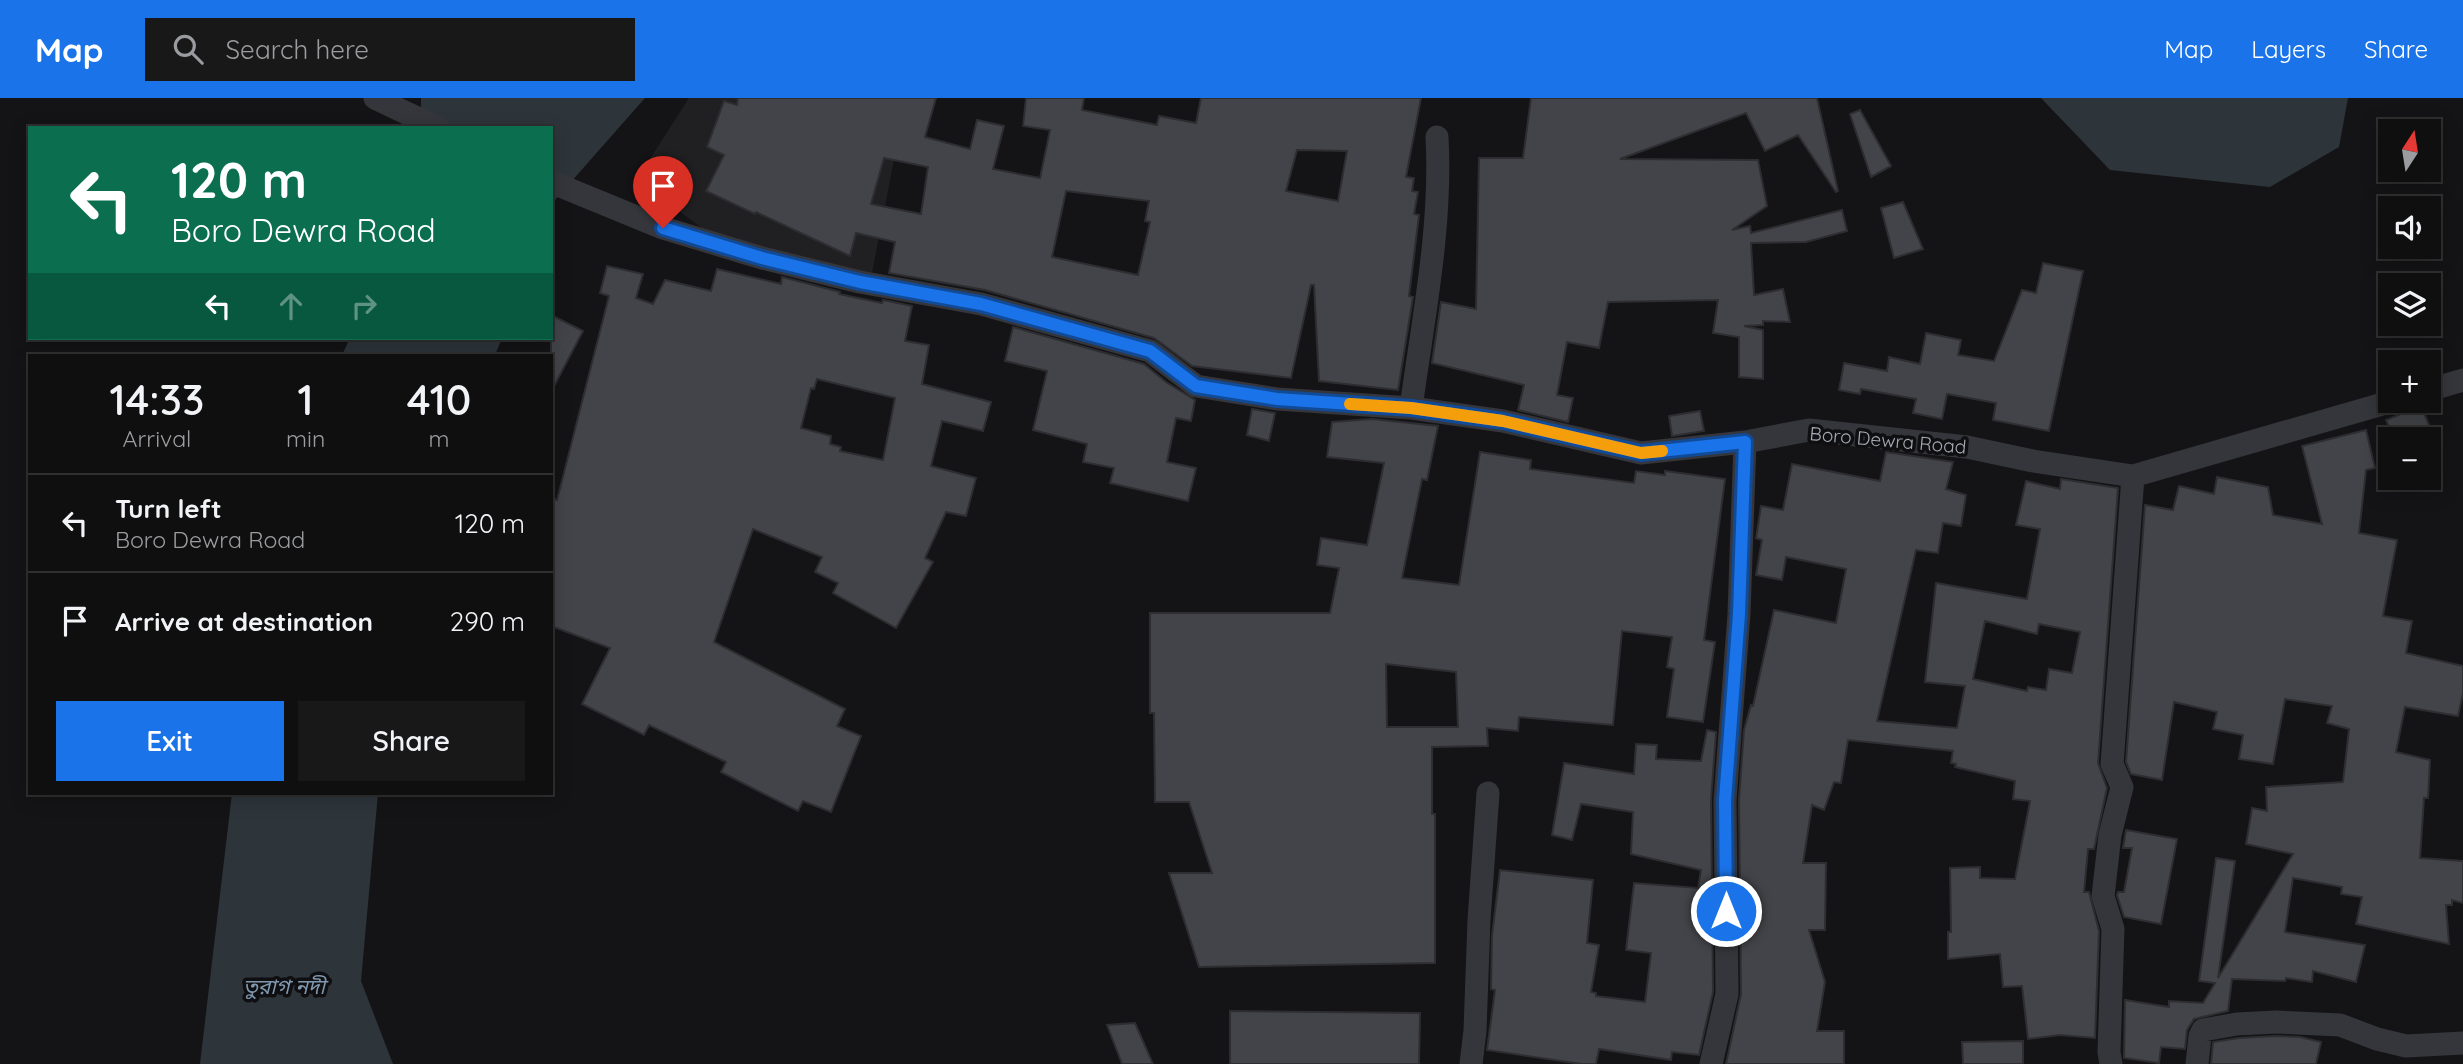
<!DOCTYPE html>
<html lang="en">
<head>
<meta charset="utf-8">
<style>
  :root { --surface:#0f0f10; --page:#181819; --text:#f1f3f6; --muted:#9b9c9f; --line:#2f2f30; --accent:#1a73e8 }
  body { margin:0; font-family:Quicksand,"Noto Sans Bengali",sans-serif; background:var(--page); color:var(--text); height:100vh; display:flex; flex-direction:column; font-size:26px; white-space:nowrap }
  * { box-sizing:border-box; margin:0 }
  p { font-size:23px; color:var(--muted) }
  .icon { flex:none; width:38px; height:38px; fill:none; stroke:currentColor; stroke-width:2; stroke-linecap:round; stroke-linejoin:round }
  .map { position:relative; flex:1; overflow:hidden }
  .side { position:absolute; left:28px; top:256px; width:525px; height:441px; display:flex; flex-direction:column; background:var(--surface); border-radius:0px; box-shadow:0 4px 18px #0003,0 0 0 2px var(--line) }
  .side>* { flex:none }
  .guide { position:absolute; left:28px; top:28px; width:525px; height:214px; border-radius:0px; box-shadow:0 4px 18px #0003,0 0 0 2px var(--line); background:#0b6e4f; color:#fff; overflow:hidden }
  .needle { width:46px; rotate:12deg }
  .controls { position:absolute; left:2378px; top:21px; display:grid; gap:14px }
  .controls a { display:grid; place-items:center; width:63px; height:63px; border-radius:0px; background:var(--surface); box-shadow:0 4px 18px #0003,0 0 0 2px var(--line); font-size:35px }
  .pin { position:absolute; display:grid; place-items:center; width:60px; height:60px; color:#fff; margin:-72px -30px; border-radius:50% 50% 50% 0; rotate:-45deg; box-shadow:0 0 7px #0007 }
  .pin .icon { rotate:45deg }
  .me { position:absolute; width:77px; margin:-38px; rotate:0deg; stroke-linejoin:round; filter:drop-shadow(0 0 5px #0008) }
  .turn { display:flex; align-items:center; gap:24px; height:147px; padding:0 28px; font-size:32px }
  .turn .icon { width:91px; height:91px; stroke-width:2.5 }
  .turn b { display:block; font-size:49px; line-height:60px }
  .lanes { display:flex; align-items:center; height:66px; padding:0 28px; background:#0003; justify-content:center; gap:35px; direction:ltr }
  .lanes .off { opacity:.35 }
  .eta { display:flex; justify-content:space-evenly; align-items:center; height:119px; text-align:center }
  .eta b { font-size:42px; font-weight:600; line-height:49px }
  .button { display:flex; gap:14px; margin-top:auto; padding:14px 28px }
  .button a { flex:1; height:80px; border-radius:0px; background:var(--accent); color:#fff; font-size:28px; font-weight:600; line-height:80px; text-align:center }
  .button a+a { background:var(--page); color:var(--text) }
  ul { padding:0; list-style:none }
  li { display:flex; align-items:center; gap:21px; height:98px; padding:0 28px; border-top:2px solid var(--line) }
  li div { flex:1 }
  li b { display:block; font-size:26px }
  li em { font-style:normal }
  header { display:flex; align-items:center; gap:42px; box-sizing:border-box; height:98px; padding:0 35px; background:var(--accent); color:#fff }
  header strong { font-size:33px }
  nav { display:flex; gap:38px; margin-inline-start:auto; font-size:24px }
  .search { width:490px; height:63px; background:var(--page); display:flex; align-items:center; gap:18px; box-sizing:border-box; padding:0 24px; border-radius:0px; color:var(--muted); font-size:26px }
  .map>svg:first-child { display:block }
  .built { fill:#202023 }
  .water { fill:#2d353b }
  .building { fill:#434449; stroke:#2e2e32; stroke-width:2; fill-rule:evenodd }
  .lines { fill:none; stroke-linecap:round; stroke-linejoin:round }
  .minor { stroke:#35363b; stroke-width:23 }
  .route-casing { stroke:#114b97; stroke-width:18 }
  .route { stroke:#1a73e8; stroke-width:12 }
  .slow { stroke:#f59e0b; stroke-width:12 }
  .labels { text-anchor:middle; stroke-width:7; stroke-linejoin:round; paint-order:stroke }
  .street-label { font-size:19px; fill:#a6abb5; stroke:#0f0f11 }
  .water-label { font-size:21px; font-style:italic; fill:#7f98af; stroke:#0f0f11 }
</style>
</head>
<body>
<header>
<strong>Map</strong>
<div class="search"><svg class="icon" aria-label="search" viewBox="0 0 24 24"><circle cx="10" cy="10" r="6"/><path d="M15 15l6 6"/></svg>Search here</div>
<nav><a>Map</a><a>Layers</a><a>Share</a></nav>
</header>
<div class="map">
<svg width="2463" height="966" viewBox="0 0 2463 966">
  <rect width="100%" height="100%" fill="#141416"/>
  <!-- built -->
  <path class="built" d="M 689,0 L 906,0 L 870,185 L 707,134 L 637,81 Z"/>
  <!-- water -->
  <path class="water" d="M 421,0 L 645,0 L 555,102 L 551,111 L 551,30 L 421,30 Z
    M 2041,0 L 2348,0 L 2339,49 L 2270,89 L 2110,72 Z
    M 350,240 L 502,240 L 495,257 L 342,257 Z
    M 232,695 L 378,695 L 361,883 L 393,966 L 200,966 Z"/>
  <!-- building -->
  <path class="building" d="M 738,0 L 936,0 L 925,39 L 970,51 L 977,22 L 1004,28 L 993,71 L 1040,80 L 1050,32 L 1023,28 L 1026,0 L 1084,0 L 1082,12 L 1157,27 L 1159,18 L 1196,25 L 1201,0 L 1421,0 L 1406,79 L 1414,80 L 1412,93 L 1418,94 L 1414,116 L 1419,117 L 1409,198 L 1413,199 L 1398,292 L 1319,283 L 1314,187 L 1311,187 L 1291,280 L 1192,268 L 1154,240 L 985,192 L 889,175 L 895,144 L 856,135 L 850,158 L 756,114 L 755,116 L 706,93 L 724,57 L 707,49 L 724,3 L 737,7 ZM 1297,52 L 1347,53 L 1338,103 L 1286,93 ZM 884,60 L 928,69 L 921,116 L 871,106 ZM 1066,93 L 1149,103 L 1145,123 L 1150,124 L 1138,177 L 1052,159 Z
    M 1531,0 L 1817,0 L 1838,93 L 1836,94 L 1798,37 L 1765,53 L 1746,15 L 1620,61 L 1758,62 L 1767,108 L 1732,132 L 1750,128 L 1751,135 L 1842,112 L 1847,133 L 1806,144 L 1751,145 L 1754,197 L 1783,191 L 1790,224 L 1763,223 L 1763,227 L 1744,228 L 1763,232 L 1763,281 L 1739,279 L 1739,239 L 1713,235 L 1718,202 L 1608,204 L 1599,250 L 1567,244 L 1557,297 L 1573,300 L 1568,324 L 1518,312 L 1524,287 L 1432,265 L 1441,204 L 1476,211 L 1479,60 L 1523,60 Z
    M 1860,12 L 1891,68 L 1871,79 L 1850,16 Z
    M 1903,104 L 1923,151 L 1894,160 L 1881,110 Z
    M 2043,165 L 2083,173 L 2049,333 L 1993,322 L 1996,305 L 1947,296 L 1942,321 L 1913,315 L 1916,301 L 1861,291 L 1860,296 L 1839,292 L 1844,265 L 1887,273 L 1889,259 L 1920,266 L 1926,235 L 1961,242 L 1958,257 L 1994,263 L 2022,192 L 2036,195 Z
    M 607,168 L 643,176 L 636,200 L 653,206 L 665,182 L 711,193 L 717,171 L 781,186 L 782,179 L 840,194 L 839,196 L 882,205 L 883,202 L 912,208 L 905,243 L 929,247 L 922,286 L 991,304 L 983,333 L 942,323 L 931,368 L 976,380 L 966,418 L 946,414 L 925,460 L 933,464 L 896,530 L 833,495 L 838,485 L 815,474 L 822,459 L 753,431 L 714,544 L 845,611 L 837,628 L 861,638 L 831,714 L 803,703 L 798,713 L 721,674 L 726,664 L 649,627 L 644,637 L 582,606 L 610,550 L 551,528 L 551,399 L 557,402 L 609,198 L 600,195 ZM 817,281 L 895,300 L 883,362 L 840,353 L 841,349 L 830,346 L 831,338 L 801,330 L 811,290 L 814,291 Z
    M 551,217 L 583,233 L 551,294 Z
    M 1013,229 L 1144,266 L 1166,284 L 1195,302 L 1191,323 L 1176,320 L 1167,364 L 1196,370 L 1188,403 L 1110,385 L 1114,370 L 1083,364 L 1087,346 L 1033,332 L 1047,273 L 1005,263 Z
    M 2421,308 L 2432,334 L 2413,341 L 2394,341 L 2386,322 Z
    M 1252,311 L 1275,315 L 1269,343 L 1247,337 Z
    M 1700,313 L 1704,333 L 1672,338 L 1669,318 Z
    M 1372,321 L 1438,328 L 1427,382 L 1422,381 L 1402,480 L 1459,487 L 1480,354 L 1531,362 L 1530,371 L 1634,385 L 1636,373 L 1665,377 L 1665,373 L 1725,381 L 1704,542 L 1715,544 L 1703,624 L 1667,619 L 1674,571 L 1667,569 L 1672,539 L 1622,533 L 1613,627 L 1519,619 L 1518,633 L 1487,630 L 1488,648 L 1432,649 L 1432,716 L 1435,716 L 1435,865 L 1199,869 L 1169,775 L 1212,775 L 1189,704 L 1155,704 L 1154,615 L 1150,615 L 1150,515 L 1330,515 L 1339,470 L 1317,467 L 1321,440 L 1367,447 L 1384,365 L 1327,359 L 1332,324 ZM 1386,566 L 1456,574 L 1458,629 L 1387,629 Z
    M 2366,332 L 2375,370 L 2366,372 L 2359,435 L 2397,442 L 2383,518 L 2412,523 L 2406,555 L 2463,568 L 2463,595 L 2458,618 L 2405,609 L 2396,654 L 2430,662 L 2428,700 L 2424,700 L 2420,760 L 2463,763 L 2463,805 L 2452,802 L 2452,807 L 2446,807 L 2449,846 L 2356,826 L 2362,799 L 2341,796 L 2342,789 L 2293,780 L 2285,834 L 2365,847 L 2356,884 L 2313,873 L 2312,884 L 2286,880 L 2285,883 L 2232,881 L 2228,913 L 2194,921 L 2187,932 L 2185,951 L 2161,949 L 2159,965 L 2124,960 L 2125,902 L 2169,909 L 2169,903 L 2203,905 L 2215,885 L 2199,883 L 2216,760 L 2235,763 L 2218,880 L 2293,756 L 2246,746 L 2252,710 L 2267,713 L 2266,689 L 2343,684 L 2349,631 L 2327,625 L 2332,608 L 2285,601 L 2273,666 L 2239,661 L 2243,637 L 2213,631 L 2217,614 L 2174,604 L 2162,682 L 2131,676 L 2126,664 L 2145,407 L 2173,412 L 2179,388 L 2214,396 L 2217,379 L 2268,389 L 2273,417 L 2322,426 L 2302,348 Z
    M 1886,354 L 1953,364 L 1946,391 L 1966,397 L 1961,428 L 1943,425 L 1938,455 L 1916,452 L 1877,623 L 1957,630 L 1965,588 L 1925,584 L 1936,485 L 2027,501 L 2040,431 L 2016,427 L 2026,383 L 2060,391 L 2061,381 L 2118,390 L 2098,665 L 2107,690 L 2094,751 L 2088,751 L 2084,794 L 2089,794 L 2099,833 L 2095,940 L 2060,937 L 2028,941 L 2022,888 L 2003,889 L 2000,856 L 1948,861 L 1948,834 L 1951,834 L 1950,770 L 1980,769 L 1980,780 L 2015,781 L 2030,703 L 2013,701 L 2015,683 L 1955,669 L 1956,666 L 1951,665 L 1953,653 L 1848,642 L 1841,685 L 1834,684 L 1824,712 L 1812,707 L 1803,765 L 1826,765 L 1825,832 L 1809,832 L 1825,884 L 1817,933 L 1844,933 L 1844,966 L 1726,966 L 1741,896 L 1739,702 L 1744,632 L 1751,607 L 1753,608 L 1774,512 L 1836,525 L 1846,471 L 1786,459 L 1782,482 L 1756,477 L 1762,442 L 1756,440 L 1761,408 L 1783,412 L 1792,366 L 1880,383 ZM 1985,523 L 2037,536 L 2039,526 L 2080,534 L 2072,575 L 2049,571 L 2046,592 L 2028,589 L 2027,593 L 1973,581 Z
    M 1707,632 L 1716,634 L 1711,702 L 1713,894 L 1699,957 L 1672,954 L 1671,962 L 1599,951 L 1596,966 L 1582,966 L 1487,952 L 1495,892 L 1491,891 L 1492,838 L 1500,772 L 1593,782 L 1587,845 L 1599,847 L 1591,894 L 1596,895 L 1596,898 L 1645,904 L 1651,855 L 1626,852 L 1634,785 L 1698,790 L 1701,772 L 1631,756 L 1633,714 L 1581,706 L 1572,742 L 1552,737 L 1564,665 L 1634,676 L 1636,646 L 1657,647 L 1656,661 L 1701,663 Z
    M 2126,732 L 2177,741 L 2161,826 L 2124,819 L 2117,797 L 2118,794 L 2124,794 L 2132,750 L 2123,750 Z
    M 1230,913 L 1420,915 L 1419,966 L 1230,966 Z
    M 1135,925 L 1153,966 L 1122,966 L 1107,927 Z
    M 2276,938 L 2300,939 L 2321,944 L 2316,966 L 2211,966 L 2213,944 L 2239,940 Z
    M 2023,943 L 2023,966 L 1963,966 L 1962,944 Z"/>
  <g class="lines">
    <!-- minor -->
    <path class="minor" d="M 375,0 L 438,30
      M 551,84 L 663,130 L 762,160 L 860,184 L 981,206 L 1150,253 L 1196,288 L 1277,301 L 1411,310 L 1503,323 L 1641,355 L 1745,344 L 1809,332 L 1967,349 L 2033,363 L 2133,378 L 2393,303
      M 2429,292 L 2463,282
      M 1411,310 C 1423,221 1442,129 1437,39
      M 1471,966 L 1475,933 L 1479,822 L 1488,695
      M 1711,966 L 1727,896 L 1725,702 L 1739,516 L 1745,344
      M 2111,966 L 2109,954 L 2113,831 L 2103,798 L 2110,737 L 2122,689 L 2112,666 L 2133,378
      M 2197,966 L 2200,938 L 2203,932 L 2237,926 L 2276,924 L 2340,927 L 2377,941 L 2406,948 L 2463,945"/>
  </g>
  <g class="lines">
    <defs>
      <path id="route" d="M 663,130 L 762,160 L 860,184 L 981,206 L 1150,253 L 1196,288 L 1277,301 L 1411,310 L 1503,323 L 1641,355 L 1745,344 L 1739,516 L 1725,702 L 1726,813"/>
    </defs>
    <!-- route casing -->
    <use href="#route" class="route-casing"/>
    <!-- route -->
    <use href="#route" class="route"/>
    <!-- slow -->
    <path class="slow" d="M 1350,306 L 1411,310 L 1503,323 L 1641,355 L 1662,353"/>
  </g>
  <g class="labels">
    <!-- street labels -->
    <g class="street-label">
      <text transform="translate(1888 342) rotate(5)" y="7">Boro Dewra Road</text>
    </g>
    <!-- water labels -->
    <g class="water-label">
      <text x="284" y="896">তুরাগ নদী</text>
    </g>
  </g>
</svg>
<div class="controls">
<a><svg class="needle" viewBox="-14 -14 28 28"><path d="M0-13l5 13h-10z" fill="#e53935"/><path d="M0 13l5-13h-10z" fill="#9b9c9f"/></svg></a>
<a><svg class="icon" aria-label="sound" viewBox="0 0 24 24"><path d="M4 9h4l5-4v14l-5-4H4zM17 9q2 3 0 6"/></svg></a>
<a><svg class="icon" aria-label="layers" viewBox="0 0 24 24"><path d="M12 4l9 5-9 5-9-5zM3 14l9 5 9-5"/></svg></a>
<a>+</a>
<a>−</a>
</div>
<div class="pin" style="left:663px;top:130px;background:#d93025"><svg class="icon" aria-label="arrive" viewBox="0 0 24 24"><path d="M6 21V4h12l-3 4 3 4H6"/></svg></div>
<svg class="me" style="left:1726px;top:813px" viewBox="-20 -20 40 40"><circle r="17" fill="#1a73e8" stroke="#fff" stroke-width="3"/><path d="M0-11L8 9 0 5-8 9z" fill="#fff"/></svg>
<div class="guide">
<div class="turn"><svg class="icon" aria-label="left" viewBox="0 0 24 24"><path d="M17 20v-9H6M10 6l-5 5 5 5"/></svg><div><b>120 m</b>Boro Dewra Road</div></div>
<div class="lanes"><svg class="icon" aria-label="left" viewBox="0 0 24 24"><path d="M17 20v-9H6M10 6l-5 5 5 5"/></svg><svg class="icon off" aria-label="ahead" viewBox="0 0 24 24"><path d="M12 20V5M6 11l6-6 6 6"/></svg><svg class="icon off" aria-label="right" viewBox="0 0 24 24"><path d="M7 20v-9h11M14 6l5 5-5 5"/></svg></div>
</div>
<section class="side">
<div class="eta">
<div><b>14:33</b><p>Arrival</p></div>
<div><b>1</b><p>min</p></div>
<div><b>410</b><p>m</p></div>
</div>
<ul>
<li><svg class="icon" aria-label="left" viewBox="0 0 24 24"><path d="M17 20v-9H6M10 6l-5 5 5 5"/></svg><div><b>Turn left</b><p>Boro Dewra Road</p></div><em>120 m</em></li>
<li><svg class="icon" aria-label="arrive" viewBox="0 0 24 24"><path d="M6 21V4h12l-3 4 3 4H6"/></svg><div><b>Arrive at destination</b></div><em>290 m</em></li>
</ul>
<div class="button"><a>Exit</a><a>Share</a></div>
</section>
</div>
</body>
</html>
